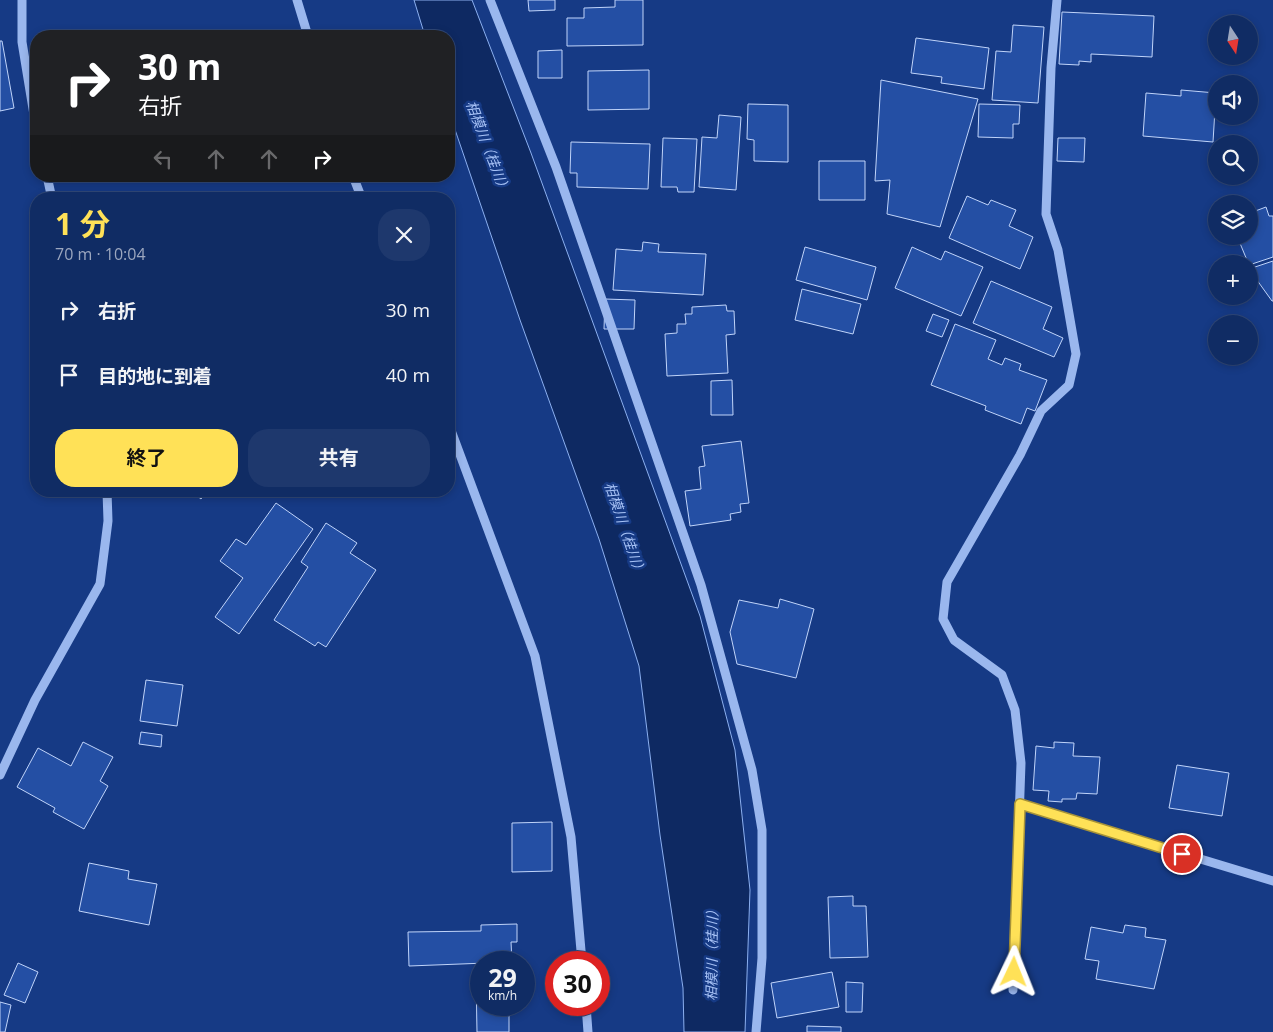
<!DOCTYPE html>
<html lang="ja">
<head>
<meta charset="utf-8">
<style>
  :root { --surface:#102c64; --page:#1e386d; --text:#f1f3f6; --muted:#9ca7bf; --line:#304878; --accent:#ffe157 }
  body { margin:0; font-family:"Open Sans","Noto Sans JP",sans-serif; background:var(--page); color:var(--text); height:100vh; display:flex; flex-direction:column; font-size:19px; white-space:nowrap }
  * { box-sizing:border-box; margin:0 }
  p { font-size:16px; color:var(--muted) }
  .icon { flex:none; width:28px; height:28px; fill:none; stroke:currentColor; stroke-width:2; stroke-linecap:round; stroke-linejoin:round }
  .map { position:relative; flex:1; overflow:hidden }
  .drawer { position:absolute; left:30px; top:192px; width:425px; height:305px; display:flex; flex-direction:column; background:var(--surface); border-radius:20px; box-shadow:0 2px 8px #0003,0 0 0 1px var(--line) }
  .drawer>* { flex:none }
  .top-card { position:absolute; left:30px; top:30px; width:425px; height:152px; border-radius:20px; box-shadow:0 2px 8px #0003,0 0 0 1px var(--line); background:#202124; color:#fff; overflow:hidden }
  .needle { width:32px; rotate:168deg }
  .buttons { position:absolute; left:1208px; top:15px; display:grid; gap:10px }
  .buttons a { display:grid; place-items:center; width:50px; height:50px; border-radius:50%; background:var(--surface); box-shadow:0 2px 8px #0003,0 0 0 1px var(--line); font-size:25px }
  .speed { position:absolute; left:470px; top:951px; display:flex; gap:10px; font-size:25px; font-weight:700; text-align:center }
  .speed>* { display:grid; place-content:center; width:65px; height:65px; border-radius:50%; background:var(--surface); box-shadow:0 2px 8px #0003,0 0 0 1px var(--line); line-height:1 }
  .speed small { font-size:12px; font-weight:400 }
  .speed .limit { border:8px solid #d22; background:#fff; color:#111 }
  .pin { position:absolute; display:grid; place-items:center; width:42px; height:42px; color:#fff; margin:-21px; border:2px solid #fff; border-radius:50%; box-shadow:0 1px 5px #0007 }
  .me { position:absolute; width:55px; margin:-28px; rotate:2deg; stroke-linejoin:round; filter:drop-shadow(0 0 4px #0008) }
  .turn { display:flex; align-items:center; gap:18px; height:105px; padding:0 25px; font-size:22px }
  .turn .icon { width:65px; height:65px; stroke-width:2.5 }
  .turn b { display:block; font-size:35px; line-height:42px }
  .lanes { display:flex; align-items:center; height:48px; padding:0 25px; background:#0003; justify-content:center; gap:25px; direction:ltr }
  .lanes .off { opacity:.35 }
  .round { display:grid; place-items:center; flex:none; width:52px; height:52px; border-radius:20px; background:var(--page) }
  .head { display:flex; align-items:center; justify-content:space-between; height:85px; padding:0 25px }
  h1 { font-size:30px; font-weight:700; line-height:38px; color:var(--accent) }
  .button { display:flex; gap:10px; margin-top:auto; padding:10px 25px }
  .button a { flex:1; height:58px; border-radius:20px; background:var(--accent); color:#111; font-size:20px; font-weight:700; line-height:58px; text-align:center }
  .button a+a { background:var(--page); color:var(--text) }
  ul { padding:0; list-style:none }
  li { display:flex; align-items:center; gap:15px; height:65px; padding:0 25px }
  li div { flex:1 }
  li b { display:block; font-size:19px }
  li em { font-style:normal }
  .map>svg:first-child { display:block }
  .water { fill:#0e2962; stroke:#8cb0f0 }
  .building { fill:#244fa4; stroke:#c0d4fa }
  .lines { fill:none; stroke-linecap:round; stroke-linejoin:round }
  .minor { stroke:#9ab7ee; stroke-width:9 }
  .route-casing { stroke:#a69239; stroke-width:12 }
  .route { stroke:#ffe157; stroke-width:9 }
  .labels { text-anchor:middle; stroke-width:5; stroke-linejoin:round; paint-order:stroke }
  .water-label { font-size:14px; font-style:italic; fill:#a6c1f5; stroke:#163a85 }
</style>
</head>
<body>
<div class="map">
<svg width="1273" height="1032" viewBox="0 0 1273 1032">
  <rect width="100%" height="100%" fill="#163a85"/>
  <!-- water -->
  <path class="water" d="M 414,0 L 472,0 L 531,153 L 700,616 L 735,750 L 750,890 L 745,1032 L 684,1032 L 683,988 L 660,835 L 639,666 L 599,539 L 520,320 L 449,112 L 449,36 L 425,36 Z"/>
  <!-- building -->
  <path class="building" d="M 528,0 L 555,0 L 555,10 L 529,11 Z
    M 615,0 L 643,0 L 643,45 L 567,46 L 567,18 L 584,18 L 584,8 L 615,7 Z
    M 1062,12 L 1154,16 L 1152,57 L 1091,54 L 1091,62 L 1079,61 L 1079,65 L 1059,64 Z
    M 1013,25 L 1044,27 L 1038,103 L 992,100 L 996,51 L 1011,52 Z
    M 916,38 L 989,48 L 984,89 L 941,83 L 942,77 L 911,73 Z
    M 0,41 L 2,41 L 14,108 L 0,111 Z
    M 562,50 L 562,78 L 538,78 L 538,51 Z
    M 649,70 L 649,109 L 588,110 L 588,71 Z
    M 881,80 L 978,99 L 940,227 L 887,214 L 890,180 L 875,181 Z
    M 1181,90 L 1216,93 L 1213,142 L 1143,136 L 1146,93 L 1181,96 Z
    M 748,104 L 788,105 L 788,162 L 754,161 L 754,140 L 747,139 Z
    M 979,104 L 1020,105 L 1019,124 L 1013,124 L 1013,138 L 978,137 Z
    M 719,115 L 741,117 L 736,190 L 699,187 L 702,137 L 717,138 Z
    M 663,138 L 697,139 L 694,192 L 678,192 L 677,187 L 661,187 Z
    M 1058,138 L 1085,138 L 1084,162 L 1057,161 Z
    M 571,142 L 650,144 L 648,189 L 577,187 L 577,173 L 570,173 Z
    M 819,161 L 865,161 L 865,200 L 819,200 Z
    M 967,196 L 988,205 L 991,200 L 1016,210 L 1009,226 L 1033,237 L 1020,269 L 949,238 Z
    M 1266,207 L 1269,216 L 1273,216 L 1273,257 L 1249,265 L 1237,236 L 1249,236 L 1249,223 L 1253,221 L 1250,213 Z
    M 643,242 L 659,244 L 658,252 L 706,254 L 703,295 L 613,290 L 616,249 L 642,251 Z
    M 805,247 L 876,267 L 867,300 L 796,280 Z
    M 912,247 L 941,260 L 945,251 L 983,267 L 961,316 L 895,288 Z
    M 1273,261 L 1273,301 L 1272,301 L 1249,269 Z
    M 991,281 L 1052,307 L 1043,329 L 1063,338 L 1054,357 L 973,323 Z
    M 802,289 L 861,304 L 853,334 L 795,320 Z
    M 605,299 L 635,300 L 634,329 L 604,329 Z
    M 726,305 L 727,311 L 734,311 L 735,334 L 726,335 L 728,373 L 667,376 L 665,334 L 677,333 L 677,324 L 686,324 L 685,314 L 692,314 L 692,307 Z
    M 933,314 L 949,320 L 942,337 L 926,331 Z
    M 955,324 L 996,340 L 988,359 L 1002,365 L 1005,358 L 1021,364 L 1019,370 L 1047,380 L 1035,411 L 1027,408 L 1021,424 L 985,410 L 986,406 L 931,385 Z
    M 732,380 L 733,415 L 711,415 L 711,381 Z
    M 741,441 L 749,503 L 740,504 L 741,512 L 730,514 L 731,520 L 690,526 L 685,491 L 701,489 L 699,467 L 705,466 L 702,446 Z
    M 191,491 L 207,491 L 201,499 Z
    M 276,503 L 313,529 L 239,634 L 215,617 L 243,578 L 220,561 L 236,539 L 246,545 Z
    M 326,523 L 357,543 L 350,553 L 376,570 L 326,647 L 318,642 L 315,646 L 274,620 L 308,567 L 301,562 Z
    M 780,599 L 814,609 L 796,678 L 737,664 L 730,632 L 739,600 L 778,608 Z
    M 146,680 L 183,685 L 177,726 L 140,721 Z
    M 141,732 L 162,735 L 161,747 L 139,744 Z
    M 83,742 L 113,757 L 100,781 L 108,786 L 84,829 L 53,812 L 55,808 L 17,787 L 38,748 L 71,766 Z
    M 1054,742 L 1074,743 L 1073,756 L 1100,757 L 1097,794 L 1077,793 L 1076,799 L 1062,799 L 1062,802 L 1048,801 L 1049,791 L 1033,790 L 1036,746 L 1054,748 Z
    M 1177,765 L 1229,773 L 1222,816 L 1169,808 Z
    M 552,822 L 552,871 L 512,872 L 512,823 Z
    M 89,863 L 129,871 L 128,879 L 157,884 L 149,925 L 79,911 Z
    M 853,896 L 853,906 L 866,906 L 868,957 L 830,958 L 828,897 Z
    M 517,924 L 517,942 L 511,942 L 512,962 L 409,966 L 408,932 L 481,931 L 481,925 Z
    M 1125,925 L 1146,928 L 1145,937 L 1166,940 L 1154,989 L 1096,979 L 1099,961 L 1085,959 L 1091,927 L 1123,933 Z
    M 18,963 L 38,972 L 25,1003 L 4,995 Z
    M 832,972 L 839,1007 L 777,1018 L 771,983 Z
    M 476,978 L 481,978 L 481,1005 L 509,1005 L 509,1032 L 477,1032 Z
    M 846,982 L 863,983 L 862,1012 L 846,1012 Z
    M 0,1002 L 11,1005 L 5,1032 L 0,1032 Z
    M 807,1026 L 841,1027 L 841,1032 L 807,1032 Z"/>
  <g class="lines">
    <!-- minor -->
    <path class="minor" d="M 22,0 L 22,42 L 36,127
      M 297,0 L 308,36
      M 490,0 L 556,167 L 701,585 L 752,770 L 762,830 L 762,958 L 756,1032
      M 47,176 L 52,199
      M 353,176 L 362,199
      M 449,425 L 535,656 L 571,837 L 582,962
      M 0,775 L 35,700 L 100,584 L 108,521 L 107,491
      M 1019,804 L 1273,881
      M 1013,990 L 1021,763 L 1015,710 L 1002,675 L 954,640 L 943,619 L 947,582 L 1020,455 L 1041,411 L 1069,385 L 1076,354 L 1058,250 L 1046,214 L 1051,68 L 1057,0
      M 586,1005 L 588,1032"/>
  </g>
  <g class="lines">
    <defs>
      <path id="route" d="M 1014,972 L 1020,804 L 1182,854"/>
    </defs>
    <!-- route casing -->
    <use href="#route" class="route-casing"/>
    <!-- route -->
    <use href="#route" class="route"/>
  </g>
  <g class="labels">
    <!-- water labels -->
    <g class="water-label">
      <text transform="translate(488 147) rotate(69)" y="5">相模川（桂川）</text>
      <text transform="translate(625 529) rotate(71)" y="5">相模川（桂川）</text>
      <text transform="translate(712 952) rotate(-89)" y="5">相模川（桂川）</text>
    </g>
  </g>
</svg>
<div class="buttons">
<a><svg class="needle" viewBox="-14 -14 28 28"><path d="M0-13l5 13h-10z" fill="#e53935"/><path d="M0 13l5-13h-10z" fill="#9ca7bf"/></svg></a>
<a><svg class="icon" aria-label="sound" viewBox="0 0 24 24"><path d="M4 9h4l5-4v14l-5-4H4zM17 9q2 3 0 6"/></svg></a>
<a><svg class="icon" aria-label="search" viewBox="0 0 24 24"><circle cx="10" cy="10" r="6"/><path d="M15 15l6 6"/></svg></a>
<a><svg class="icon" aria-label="layers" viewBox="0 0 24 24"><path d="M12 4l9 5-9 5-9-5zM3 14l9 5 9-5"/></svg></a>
<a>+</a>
<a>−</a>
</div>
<div class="speed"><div>29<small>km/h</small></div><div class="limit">30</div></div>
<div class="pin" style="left:1182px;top:854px;background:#d93025"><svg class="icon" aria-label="arrive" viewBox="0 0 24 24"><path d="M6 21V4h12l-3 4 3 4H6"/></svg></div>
<svg class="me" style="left:1014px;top:972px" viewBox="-20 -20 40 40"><path d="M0-17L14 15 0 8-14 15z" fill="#ffe157" stroke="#fff" stroke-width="4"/></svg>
<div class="top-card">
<div class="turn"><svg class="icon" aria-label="right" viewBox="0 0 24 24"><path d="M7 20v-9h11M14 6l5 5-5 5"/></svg><div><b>30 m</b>右折</div></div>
<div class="lanes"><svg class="icon off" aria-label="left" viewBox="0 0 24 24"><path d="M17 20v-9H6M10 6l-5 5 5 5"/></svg><svg class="icon off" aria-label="ahead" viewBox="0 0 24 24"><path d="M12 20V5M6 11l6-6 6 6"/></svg><svg class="icon off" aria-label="ahead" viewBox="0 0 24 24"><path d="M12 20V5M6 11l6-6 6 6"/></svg><svg class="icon" aria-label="right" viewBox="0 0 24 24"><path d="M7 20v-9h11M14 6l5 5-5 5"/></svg></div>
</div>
<section class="drawer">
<div class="head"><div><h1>1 分</h1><p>70 m · 10:04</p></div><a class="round"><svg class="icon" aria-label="close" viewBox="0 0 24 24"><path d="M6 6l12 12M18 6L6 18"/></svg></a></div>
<ul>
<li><svg class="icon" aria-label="right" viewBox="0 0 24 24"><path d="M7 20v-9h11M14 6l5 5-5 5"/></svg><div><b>右折</b></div><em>30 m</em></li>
<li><svg class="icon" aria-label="arrive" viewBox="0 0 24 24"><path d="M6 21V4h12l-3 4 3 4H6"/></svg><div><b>目的地に到着</b></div><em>40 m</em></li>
</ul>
<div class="button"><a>終了</a><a>共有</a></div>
</section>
</div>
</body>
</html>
